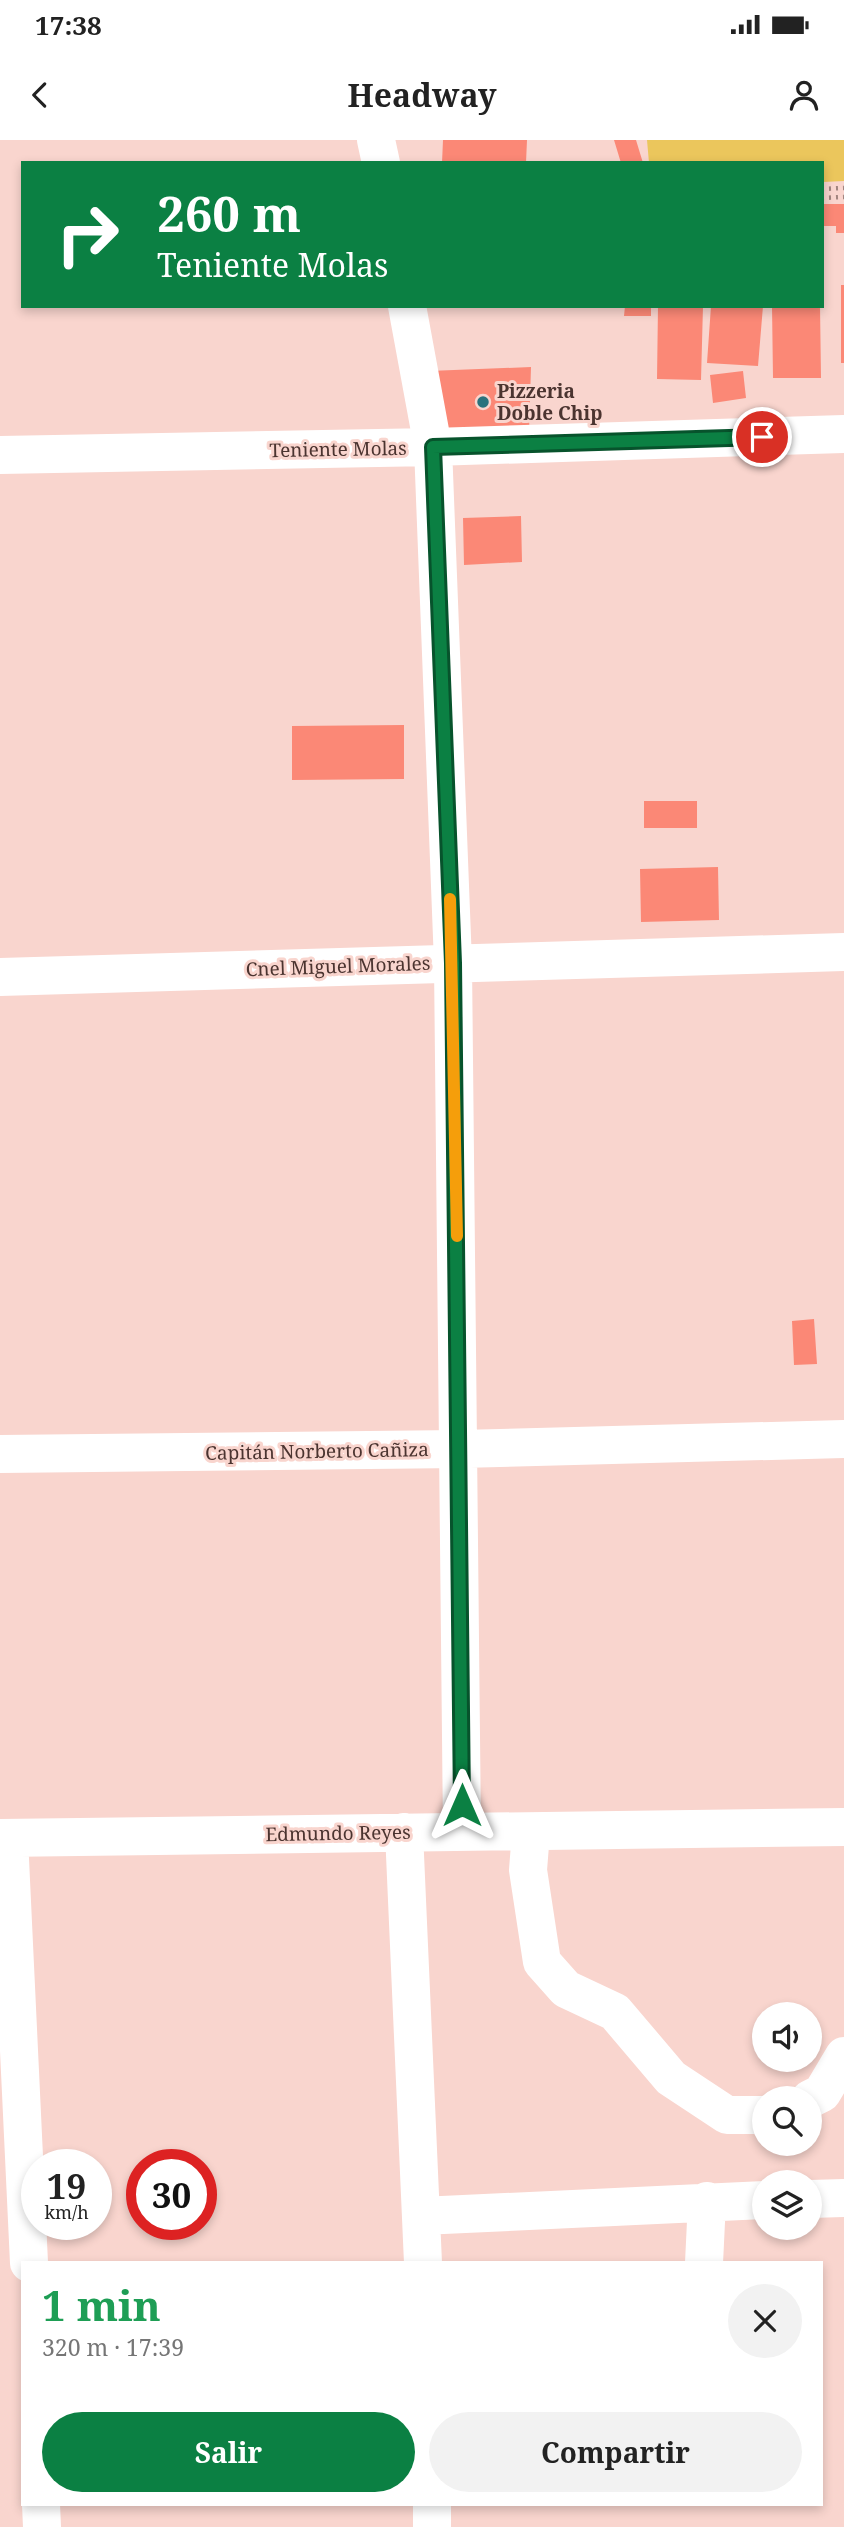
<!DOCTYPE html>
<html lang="es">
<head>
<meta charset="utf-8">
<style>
  :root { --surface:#fff; --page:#f2f2f2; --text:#222; --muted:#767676; --accent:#0b8043 }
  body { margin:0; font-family:"Noto Serif",serif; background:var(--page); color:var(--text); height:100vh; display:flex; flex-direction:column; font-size:26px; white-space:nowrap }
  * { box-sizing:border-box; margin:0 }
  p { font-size:23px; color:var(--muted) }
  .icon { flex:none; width:38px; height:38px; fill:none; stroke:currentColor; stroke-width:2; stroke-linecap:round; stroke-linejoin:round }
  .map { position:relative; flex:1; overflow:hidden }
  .side { position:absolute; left:21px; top:2121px; width:802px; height:245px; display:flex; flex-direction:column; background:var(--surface); border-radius:0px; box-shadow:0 4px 10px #0003 }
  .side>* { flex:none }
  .top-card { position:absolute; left:21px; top:21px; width:803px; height:147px; border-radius:0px; box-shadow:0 4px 10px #0003; background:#0b8043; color:#fff; overflow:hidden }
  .controls { position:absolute; left:752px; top:1862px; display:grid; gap:14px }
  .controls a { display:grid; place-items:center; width:70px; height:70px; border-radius:50%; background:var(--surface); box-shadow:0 4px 10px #0003; font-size:35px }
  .speed { position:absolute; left:21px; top:2009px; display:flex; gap:14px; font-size:35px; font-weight:700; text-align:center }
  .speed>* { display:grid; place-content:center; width:91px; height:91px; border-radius:50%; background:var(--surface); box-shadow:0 4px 10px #0003; line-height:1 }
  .speed small { font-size:18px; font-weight:400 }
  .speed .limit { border:10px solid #d22; background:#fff; color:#111 }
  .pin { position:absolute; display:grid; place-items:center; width:60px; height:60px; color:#fff; margin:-30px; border:4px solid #fff; border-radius:50%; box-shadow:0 2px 7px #0007 }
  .me { position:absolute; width:77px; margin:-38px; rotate:0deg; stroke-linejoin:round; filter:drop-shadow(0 0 5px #0008) }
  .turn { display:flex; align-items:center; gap:24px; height:147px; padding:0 21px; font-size:32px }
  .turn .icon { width:91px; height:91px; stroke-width:2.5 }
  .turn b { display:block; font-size:49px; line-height:60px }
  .round { display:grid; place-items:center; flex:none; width:74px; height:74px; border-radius:37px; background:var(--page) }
  .head { display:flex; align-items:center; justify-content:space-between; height:119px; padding:0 21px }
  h1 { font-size:42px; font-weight:700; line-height:52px; color:#1e9e55 }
  .cta { display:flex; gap:14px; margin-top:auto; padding:14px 21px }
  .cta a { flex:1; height:80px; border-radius:42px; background:var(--accent); color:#fff; font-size:28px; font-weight:700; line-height:80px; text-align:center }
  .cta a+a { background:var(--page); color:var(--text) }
  .status { display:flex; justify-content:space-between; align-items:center; height:49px; padding:0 35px; background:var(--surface); direction:ltr }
  .status svg { height:19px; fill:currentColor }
  header { display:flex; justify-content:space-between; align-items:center; height:91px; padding:0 21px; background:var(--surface); font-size:32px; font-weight:700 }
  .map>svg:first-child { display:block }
  .green { fill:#ebc65c }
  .building { fill:#fb8876 }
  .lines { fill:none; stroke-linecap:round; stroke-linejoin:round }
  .path { stroke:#a1847e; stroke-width:4.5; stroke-dasharray:2 5; stroke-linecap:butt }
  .minor { stroke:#fff; stroke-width:38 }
  .route-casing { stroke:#07532c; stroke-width:18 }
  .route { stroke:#0b8043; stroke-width:12 }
  .slow { stroke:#f59e0b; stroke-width:12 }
  .poi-dot { fill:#2a727d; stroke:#f9d5ce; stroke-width:2.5 }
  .labels { text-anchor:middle; stroke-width:6; stroke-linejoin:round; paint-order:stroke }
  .poi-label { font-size:19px; font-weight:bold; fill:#4b3430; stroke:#f9d5ce; text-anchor:start }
  .street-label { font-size:19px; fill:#4b3430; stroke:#f9d5ce }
</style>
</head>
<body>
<div class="status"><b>17:38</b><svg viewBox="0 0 49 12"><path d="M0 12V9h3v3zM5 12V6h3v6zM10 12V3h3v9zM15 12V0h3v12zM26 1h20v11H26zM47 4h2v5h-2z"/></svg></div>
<header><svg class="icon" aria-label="back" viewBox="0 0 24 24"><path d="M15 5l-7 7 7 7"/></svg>Headway<svg class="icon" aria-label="person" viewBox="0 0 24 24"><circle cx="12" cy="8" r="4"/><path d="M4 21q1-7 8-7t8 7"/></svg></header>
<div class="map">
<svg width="844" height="2387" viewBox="0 0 844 2387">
  <rect width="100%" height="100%" fill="#f9d5ce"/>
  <!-- green -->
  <path class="green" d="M 647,0 L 844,0 L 844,41 L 823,42 L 822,23 L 649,23 Z"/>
  <!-- building -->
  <path class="building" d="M 443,0 L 527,0 L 526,23 L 442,23 Z
    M 614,0 L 636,0 L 643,23 L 621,23 Z
    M 822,64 L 844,64 L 844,93 L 836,93 L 836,86 L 822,86 Z
    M 841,145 L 844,145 L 844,223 L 841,223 Z
    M 625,166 L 651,166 L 651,176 L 624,176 Z
    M 658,166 L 703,166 L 701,240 L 657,239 Z
    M 711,166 L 763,166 L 758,226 L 707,223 Z
    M 772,166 L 820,166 L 821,238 L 773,238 Z
    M 531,227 L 529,293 L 442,299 L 429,231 Z
    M 743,231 L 746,258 L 713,263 L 710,235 Z
    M 521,376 L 522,422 L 464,425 L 463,378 Z
    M 404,585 L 404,639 L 292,640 L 292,586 Z
    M 644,661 L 697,661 L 697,688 L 644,688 Z
    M 718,727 L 719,780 L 641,782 L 640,729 Z
    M 814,1179 L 817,1224 L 794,1225 L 792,1181 Z"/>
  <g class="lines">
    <!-- path -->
    <path class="path" d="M 822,49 L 844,48
      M 822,58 L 844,57"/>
    <!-- minor -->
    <path class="minor" d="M 376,0 L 381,23
      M 407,166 L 433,307 L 453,823 L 462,1692
      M 0,315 L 433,307 L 844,294
      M 0,837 L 844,812
      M 0,1314 L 460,1309 L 844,1299
      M 404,1692 L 423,2123
      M 531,1692 L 528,1730 L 542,1822 L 566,1849 L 615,1872 L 671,1938 L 727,1975 L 765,1975
      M 0,1698 L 844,1687
      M 9,1698 L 29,2123
      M 810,1959 L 822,1953 L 844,1916
      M 810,2059 L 844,2058
      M 421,2076 L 765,2060
      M 704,2123 L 707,2061
      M 41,2364 L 42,2387
      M 432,2364 L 432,2387"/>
  </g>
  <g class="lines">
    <defs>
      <path id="route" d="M 462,1665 L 453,823 L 433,307 L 762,297"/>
    </defs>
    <!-- route casing -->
    <use href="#route" class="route-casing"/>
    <!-- route -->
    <use href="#route" class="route"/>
    <!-- slow -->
    <path class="slow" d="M 450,759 L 457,1096"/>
  </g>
  <!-- markers -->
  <circle class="poi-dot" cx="483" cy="262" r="7"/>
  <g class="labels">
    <!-- poi labels -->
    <g class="poi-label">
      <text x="497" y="258">Pizzeria<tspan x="497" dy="22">Doble Chip</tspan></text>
    </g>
    <!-- street labels -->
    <g class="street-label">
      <text transform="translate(338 309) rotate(-1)" y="7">Teniente Molas</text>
      <text transform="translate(338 826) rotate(-2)" y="7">Cnel Miguel Morales</text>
      <text transform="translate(317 1311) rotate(-1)" y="7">Capitán Norberto Cañiza</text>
      <text transform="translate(338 1693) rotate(-1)" y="7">Edmundo Reyes</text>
    </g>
  </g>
</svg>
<div class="controls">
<a><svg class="icon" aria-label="sound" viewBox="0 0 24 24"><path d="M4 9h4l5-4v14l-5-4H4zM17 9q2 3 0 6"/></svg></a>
<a><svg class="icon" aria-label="search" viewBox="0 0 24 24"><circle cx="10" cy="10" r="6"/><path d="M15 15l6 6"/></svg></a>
<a><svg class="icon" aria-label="layers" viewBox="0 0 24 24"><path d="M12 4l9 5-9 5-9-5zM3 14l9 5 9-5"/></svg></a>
</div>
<div class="speed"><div>19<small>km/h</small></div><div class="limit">30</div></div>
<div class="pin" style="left:762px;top:297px;background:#d93025"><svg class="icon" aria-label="arrive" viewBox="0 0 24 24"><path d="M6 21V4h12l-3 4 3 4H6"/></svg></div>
<svg class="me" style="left:462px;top:1665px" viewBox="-20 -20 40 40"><path d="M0-17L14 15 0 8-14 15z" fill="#0b8043" stroke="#fff" stroke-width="4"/></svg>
<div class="top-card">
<div class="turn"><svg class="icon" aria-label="right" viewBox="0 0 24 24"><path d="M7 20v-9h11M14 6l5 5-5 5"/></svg><div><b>260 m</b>Teniente Molas</div></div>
</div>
<section class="side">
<div class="head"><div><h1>1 min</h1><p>320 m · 17:39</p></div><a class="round"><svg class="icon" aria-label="close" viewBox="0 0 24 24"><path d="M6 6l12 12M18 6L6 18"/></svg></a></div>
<div class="cta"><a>Salir</a><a>Compartir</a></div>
</section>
</div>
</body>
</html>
